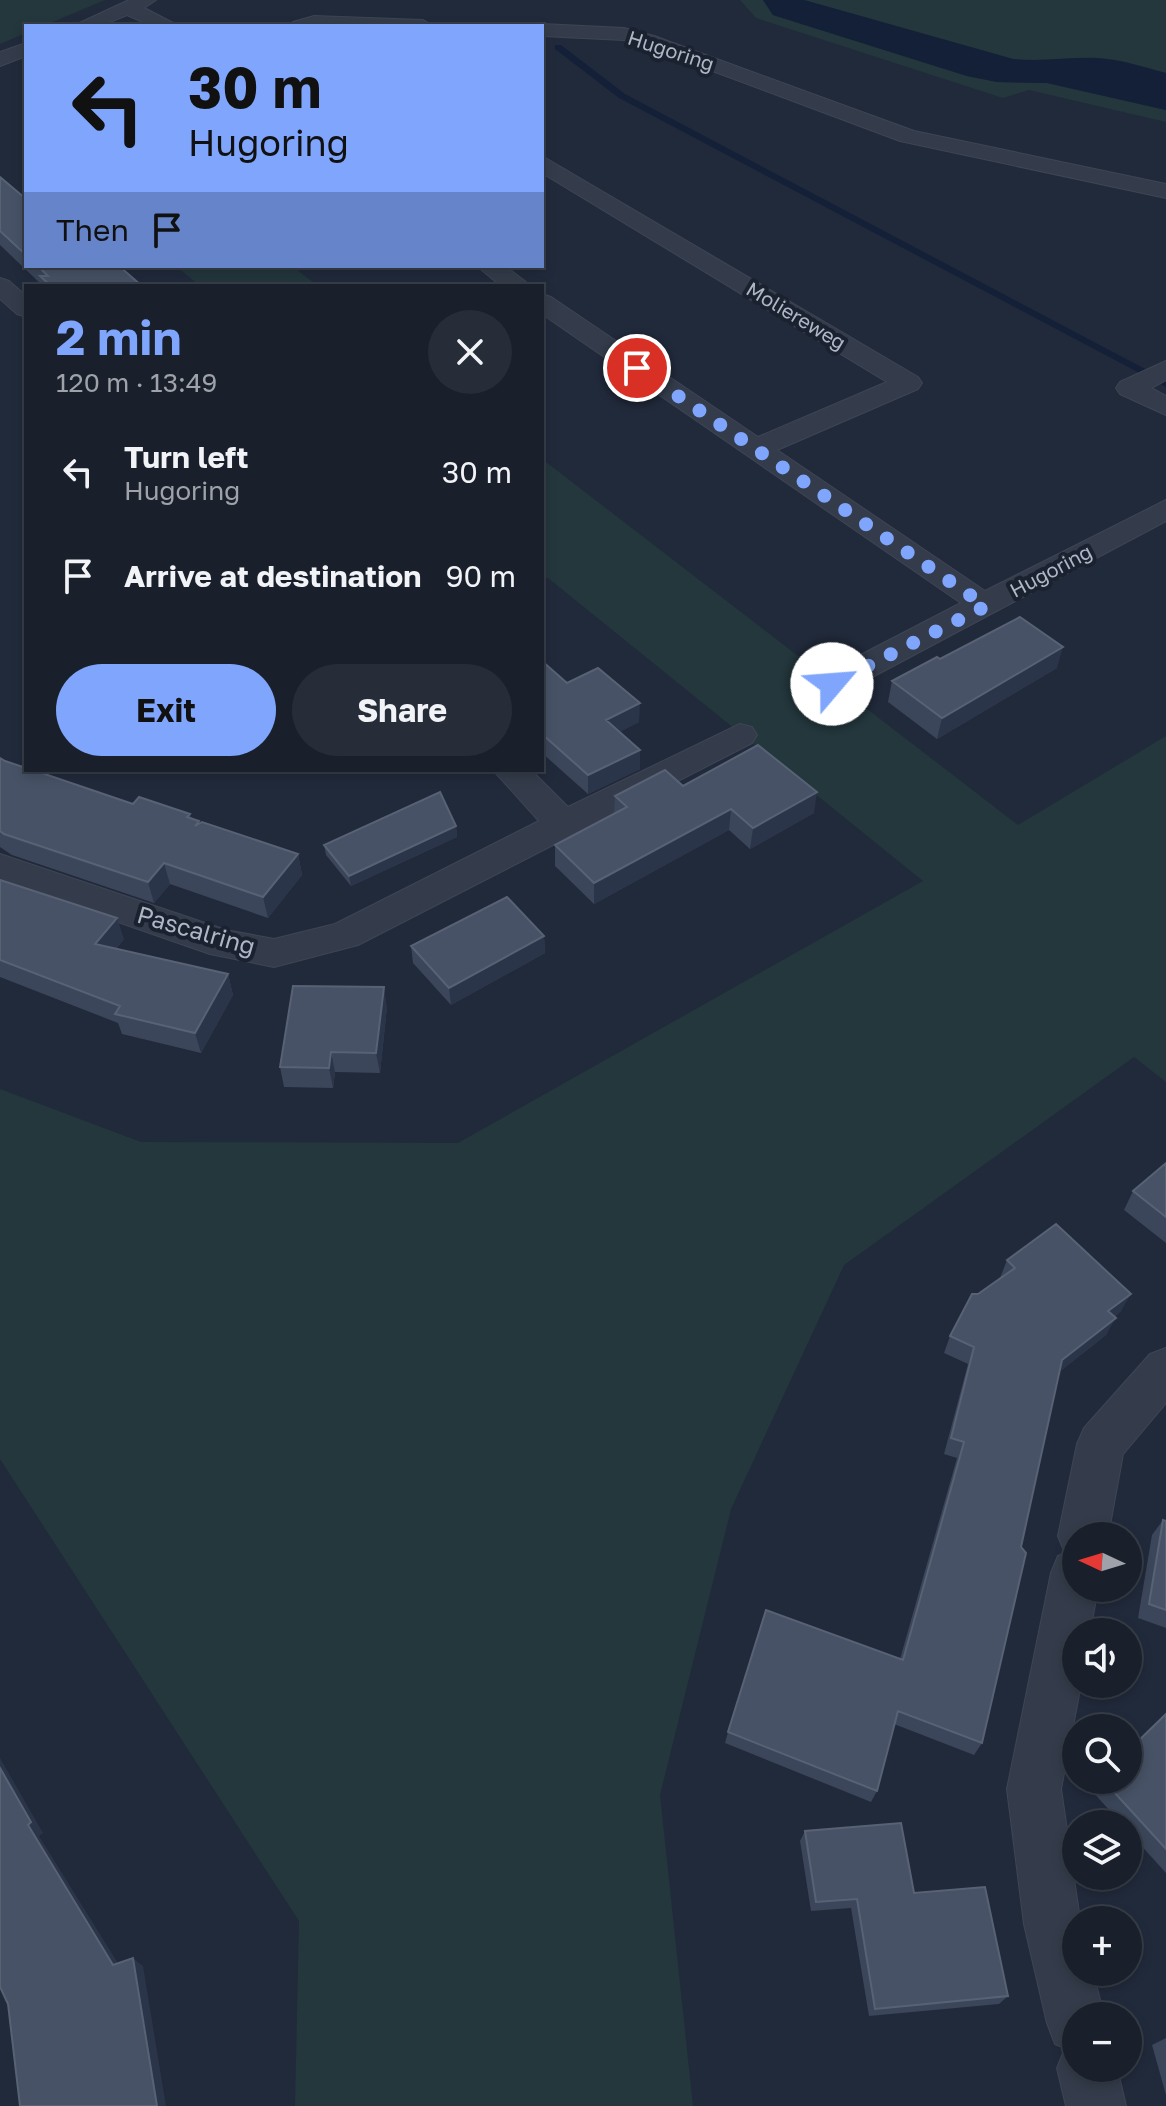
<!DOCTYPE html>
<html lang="en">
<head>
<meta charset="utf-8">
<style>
  :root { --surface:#19202c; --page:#262d38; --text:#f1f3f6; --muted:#9fa3a9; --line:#373e48; --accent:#7fa6fc }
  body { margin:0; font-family:"Golos Text",sans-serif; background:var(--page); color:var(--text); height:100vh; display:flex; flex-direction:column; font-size:30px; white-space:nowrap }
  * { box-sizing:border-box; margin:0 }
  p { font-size:26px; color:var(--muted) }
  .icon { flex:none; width:44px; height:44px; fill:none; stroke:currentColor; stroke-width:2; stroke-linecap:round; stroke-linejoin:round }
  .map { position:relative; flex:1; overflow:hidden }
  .sheet { position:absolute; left:24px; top:284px; width:520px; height:488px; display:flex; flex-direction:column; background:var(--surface); border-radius:0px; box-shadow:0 4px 12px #0003,0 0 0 2px var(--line) }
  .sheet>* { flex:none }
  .top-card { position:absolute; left:24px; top:24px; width:520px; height:244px; border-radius:0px; box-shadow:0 4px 12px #0003,0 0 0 2px var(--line); background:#7fa6fc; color:#111; overflow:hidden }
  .needle { width:52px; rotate:274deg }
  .fabs { position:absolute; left:1062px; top:1522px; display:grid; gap:16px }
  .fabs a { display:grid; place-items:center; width:80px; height:80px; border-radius:50%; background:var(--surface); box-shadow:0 4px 12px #0003,0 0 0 2px var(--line); font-size:40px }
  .pin { position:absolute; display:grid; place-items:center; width:68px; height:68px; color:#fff; margin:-34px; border:4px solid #fff; border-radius:50%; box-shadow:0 2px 8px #0007 }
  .me { position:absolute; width:88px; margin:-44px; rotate:63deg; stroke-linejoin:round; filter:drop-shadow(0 0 6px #0008) }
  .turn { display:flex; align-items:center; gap:28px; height:168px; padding:0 32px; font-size:36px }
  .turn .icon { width:104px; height:104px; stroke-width:2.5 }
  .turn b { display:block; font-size:56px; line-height:68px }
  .then { display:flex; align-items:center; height:76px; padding:0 32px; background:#0003; gap:16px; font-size:30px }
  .round { display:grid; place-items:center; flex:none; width:84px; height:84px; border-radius:42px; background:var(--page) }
  .overview { display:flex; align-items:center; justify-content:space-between; height:136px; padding:0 32px }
  h1 { font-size:48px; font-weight:700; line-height:60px; color:var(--accent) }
  .cta { display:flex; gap:16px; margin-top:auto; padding:16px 32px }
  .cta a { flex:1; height:92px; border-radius:48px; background:var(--accent); color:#111; font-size:32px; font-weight:700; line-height:92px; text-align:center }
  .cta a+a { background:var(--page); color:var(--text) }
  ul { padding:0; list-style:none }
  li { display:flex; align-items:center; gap:24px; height:104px; padding:0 32px }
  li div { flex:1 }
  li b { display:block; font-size:30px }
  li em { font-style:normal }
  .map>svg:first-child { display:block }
  .green { fill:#23373c }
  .water { fill:#142038 }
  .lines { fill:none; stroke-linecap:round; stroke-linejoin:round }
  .stream { fill:#142038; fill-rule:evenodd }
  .minor-casing { stroke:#3e4554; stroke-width:2 }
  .minor { fill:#343c4b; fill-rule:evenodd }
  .wall { fill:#3b465a }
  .shaded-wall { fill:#2b3549 }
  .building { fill:#475266; stroke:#586275; stroke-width:2 }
  .route { stroke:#7fa6fc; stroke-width:14; stroke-dasharray:0 25.2 }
  .labels { text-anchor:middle; stroke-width:8; stroke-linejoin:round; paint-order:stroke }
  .far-street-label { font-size:20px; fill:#afb7c7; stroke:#1a212f }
  .street-label { font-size:24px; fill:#afb7c7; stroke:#1a212f }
</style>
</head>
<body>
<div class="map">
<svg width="1166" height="2106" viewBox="0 0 1166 2106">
  <rect width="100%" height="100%" fill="#212a3b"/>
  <!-- green -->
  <path class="green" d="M 0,0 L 105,0 L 43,26 L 26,26 L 26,33 L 0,44 Z
    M 740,0 L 763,0 L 773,15 L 967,76 L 997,82 L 1047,83 L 1166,110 L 1166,122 L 1029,90 L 1003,98 L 756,18 Z
    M 804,0 L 1166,0 L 1166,73 L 1098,58 L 1036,62 L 1013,59 Z
    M 176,266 L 292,266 L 318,286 L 200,286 Z
    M 542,459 L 1018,825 L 1166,736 L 1166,1082 L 1134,1057 L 844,1265 L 731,1509 L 660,1795 L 693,2106 L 295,2106 L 299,1921 L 0,1459 L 0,1089 L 141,1142 L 458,1143 L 923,881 L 548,578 L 542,578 Z"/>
  <!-- water -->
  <path class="water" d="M 763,0 L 804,0 L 1013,59 C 1042,62 1069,57 1097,58 C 1120,59 1144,67 1166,73 L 1166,110 L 1047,83 L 997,82 L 967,76 L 773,15 Z"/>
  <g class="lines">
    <!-- stream -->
    <path class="stream" d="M 555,45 L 561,45 L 625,94 L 1166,380 L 1166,387 L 619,98 L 555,49 Z"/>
    <defs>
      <path id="minor" d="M 129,0 L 156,0 L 144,8 L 179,26 L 152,26 L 127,15 L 100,26 L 73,26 Z
        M 314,16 L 423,20 L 433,26 L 290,26 L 293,22 Z
        M 542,24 L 624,28 L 654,36 L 914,131 L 1166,184 L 1166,198 L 900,141 L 640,44 L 624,40 L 542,36 L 542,26 L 535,26 Z
        M 26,43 L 26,56 L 0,66 L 0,52 Z
        M 542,156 L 918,377 L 922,383 L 918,389 L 777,450 L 985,591 L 1166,500 L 1166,521 L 844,692 L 832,695 L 820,692 L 816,684 L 820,676 L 961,603 L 542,314 L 542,294 L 551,297 L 758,437 L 887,382 L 542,173 Z
        M 477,266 L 505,266 L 531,286 L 501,286 Z
        M 0,278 L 9,281 L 26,296 L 26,317 L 17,314 L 0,299 Z
        M 1166,361 L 1166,380 L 1151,388 L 1166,396 L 1166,415 L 1120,394 L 1116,388 L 1120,382 Z
        M 740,724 L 752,727 L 757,735 L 752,743 L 358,945 L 274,967 L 210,954 L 0,881 L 0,854 L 226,930 L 274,939 L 335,924 L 539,821 L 493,770 L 531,770 L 568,807 Z
        M 1166,1348 L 1166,1403 L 1123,1454 L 1108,1536 L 1076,1536 L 1076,1588 L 1098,1588 L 1090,1632 L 1076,1632 L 1076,1684 L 1081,1684 L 1061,1789 L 1080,1920 L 1076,1920 L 1076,1972 L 1093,1972 L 1104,2016 L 1076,2016 L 1076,2068 L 1117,2068 L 1126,2106 L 1066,2106 L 1057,2068 L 1065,2048 L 1055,2044 L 1047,2023 L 1024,1924 L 1007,1789 L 1051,1573 L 1058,1556 L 1065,1553 L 1058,1536 L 1077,1444 L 1084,1428 L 1150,1354 Z"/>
    </defs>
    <!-- minor casing -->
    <use href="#minor" class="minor-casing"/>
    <!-- minor -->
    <use href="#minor" class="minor"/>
  </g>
  <!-- wall -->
  <path class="wall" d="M 0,177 L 26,199 L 26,266 L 119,266 L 142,286 L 43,286 L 0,245 Z
    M 940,659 L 1057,668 L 937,739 L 888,702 L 892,681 Z
    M 542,661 L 567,683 L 639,722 L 619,732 L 640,769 L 588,794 L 542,753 Z
    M 0,758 L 5,761 L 133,804 L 190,814 L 191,819 L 199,821 L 199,823 L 298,854 L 302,875 L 268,918 L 170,884 L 154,903 L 12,855 L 0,847 Z
    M 683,786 L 814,813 L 750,849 L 729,830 L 594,904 L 555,866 L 555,845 L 614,814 L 615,796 Z
    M 456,826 L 457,837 L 351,886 L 326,855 L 324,845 Z
    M 0,880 L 124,939 L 116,949 L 228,974 L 233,995 L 201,1053 L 122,1034 L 118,1023 L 0,977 Z
    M 544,936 L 545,953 L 451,1005 L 413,963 L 411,946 Z
    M 387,1007 L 380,1073 L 335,1072 L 333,1088 L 284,1087 L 280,1067 Z
    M 1166,1163 L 1166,1243 L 1124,1210 L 1133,1191 Z
    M 1007,1260 L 1121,1311 L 1114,1317 L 1106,1335 L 1059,1372 L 1021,1547 L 982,1743 L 974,1755 L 894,1724 L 877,1791 L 871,1802 L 725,1743 L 728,1732 L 900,1659 L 957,1458 L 944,1454 L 968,1364 L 944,1353 L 950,1336 L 978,1294 L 1000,1278 Z
    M 1163,1520 L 1166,1521 L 1166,1628 L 1138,1618 L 1152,1535 Z
    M 1166,1714 L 1166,1873 L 1128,1831 L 1128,1824 L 1122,1824 L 1090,1789 L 1098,1780 L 1128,1780 Z
    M 805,1831 L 914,1893 L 1008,1996 L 999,2004 L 869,2016 L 851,1908 L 811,1911 L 800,1841 Z
    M 1166,2038 L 1166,2095 L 1152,2045 Z"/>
  <!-- shaded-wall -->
  <path class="shaded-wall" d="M 1063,647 L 1057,668 L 937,739 L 942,718 Z
    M 640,703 L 639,722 L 606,739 L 606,720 Z
    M 640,750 L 640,769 L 588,794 L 588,775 Z
    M 817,792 L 814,813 L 750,849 L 753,828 Z
    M 731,809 L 729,830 L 594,904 L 594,883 Z
    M 456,826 L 457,837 L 351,886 L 349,876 Z
    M 298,854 L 302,875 L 268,918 L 263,897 Z
    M 164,863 L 170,884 L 154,903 L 148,882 Z
    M 117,918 L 124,939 L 102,964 L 95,944 Z
    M 544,936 L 545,953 L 451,1005 L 449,988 Z
    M 228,974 L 233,995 L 201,1053 L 195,1033 Z
    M 384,987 L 387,1007 L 380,1073 L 376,1053 Z
    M 331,1052 L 335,1072 L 333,1088 L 329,1068 Z
    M 1131,1294 L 1121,1311 L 1099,1328 L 1108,1311 Z
    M 1116,1318 L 1106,1335 L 1053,1377 L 1062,1360 Z
    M 0,1758 L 43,1833 L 39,1836 L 124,1973 L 113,1965 L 28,1825 L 0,1768 Z
    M 133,1958 L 143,1966 L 166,2106 L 157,2106 Z"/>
  <!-- building -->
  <path class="building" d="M 0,177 L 26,199 L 26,255 L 0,231 Z
    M 38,266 L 119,266 L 142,286 L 51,286 L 40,276 L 48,276 Z
    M 1020,617 L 1063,647 L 942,718 L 892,681 L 937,657 L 940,659 Z
    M 542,661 L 567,683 L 598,668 L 640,703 L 606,720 L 640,750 L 588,775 L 542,734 Z
    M 758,745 L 817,792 L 753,828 L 731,809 L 594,883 L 555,845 L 627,807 L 615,796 L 665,770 L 683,786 Z
    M 0,758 L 5,761 L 26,768 L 26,770 L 33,770 L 133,804 L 139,797 L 190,814 L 187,817 L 199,821 L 195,826 L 202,822 L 298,854 L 263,897 L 164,863 L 148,882 L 4,834 L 0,831 Z
    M 440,792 L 456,826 L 349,876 L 324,845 Z
    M 0,880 L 117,918 L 95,944 L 228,974 L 195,1033 L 115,1014 L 120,1006 L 0,960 Z
    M 507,897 L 544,936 L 449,988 L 411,946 Z
    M 293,986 L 384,987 L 376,1053 L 331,1052 L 329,1068 L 280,1067 Z
    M 1166,1163 L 1166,1217 L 1133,1191 Z
    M 1056,1224 L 1131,1294 L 1108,1311 L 1116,1318 L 1062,1360 L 1021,1547 L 1026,1553 L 982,1743 L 898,1711 L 877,1791 L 728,1732 L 766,1610 L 903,1660 L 964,1442 L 951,1438 L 974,1347 L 950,1336 L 972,1294 L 978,1294 L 1015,1268 L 1007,1260 Z
    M 1163,1520 L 1166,1521 L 1166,1610 L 1149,1604 Z
    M 1166,1714 L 1166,1849 L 1103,1780 L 1128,1780 L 1128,1751 Z
    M 0,1768 L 31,1822 L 28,1825 L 113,1965 L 133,1958 L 157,2106 L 20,2106 L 8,2004 L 0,1987 Z
    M 901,1823 L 914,1893 L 985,1887 L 1008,1996 L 875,2009 L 857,1899 L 816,1902 L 805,1831 Z"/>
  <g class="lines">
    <!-- route -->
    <path class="route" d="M 637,368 L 986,606 L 832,684"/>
  </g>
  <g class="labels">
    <!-- far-street labels -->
    <g class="far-street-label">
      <text transform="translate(671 51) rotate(18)" y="7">Hugoring</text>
      <text transform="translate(796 316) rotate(31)" y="7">Moliereweg</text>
      <text transform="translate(1051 571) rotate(-28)" y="7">Hugoring</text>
    </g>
    <!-- street labels -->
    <g class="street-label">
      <text transform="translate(196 931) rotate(16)" y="8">Pascalring</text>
    </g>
  </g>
</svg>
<div class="fabs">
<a><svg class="needle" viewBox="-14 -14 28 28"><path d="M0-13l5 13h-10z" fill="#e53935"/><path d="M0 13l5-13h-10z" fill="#9fa3a9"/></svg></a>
<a><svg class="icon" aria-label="sound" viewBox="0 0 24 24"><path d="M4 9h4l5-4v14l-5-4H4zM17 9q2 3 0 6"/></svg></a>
<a><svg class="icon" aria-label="search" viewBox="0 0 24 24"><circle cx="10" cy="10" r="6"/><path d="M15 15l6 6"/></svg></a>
<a><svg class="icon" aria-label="layers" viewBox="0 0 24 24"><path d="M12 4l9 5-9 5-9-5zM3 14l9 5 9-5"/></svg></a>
<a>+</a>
<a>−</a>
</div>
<div class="pin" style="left:637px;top:368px;background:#d93025"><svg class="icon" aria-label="arrive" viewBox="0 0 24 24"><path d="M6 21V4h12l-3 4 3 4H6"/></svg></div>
<svg class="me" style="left:832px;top:684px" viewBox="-20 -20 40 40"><circle r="19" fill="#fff"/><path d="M0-13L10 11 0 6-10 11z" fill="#7fa6fc"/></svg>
<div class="top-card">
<div class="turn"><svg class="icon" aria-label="left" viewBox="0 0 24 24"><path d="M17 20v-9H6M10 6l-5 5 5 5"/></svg><div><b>30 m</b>Hugoring</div></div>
<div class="then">Then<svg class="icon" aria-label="arrive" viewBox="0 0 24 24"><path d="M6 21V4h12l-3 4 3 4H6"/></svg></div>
</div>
<section class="sheet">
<div class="overview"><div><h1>2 min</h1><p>120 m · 13:49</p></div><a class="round"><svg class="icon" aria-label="close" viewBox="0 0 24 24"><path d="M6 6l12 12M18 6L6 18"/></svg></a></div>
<ul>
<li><svg class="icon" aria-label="left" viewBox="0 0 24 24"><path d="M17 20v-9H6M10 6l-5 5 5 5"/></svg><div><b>Turn left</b><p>Hugoring</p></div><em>30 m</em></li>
<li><svg class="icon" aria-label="arrive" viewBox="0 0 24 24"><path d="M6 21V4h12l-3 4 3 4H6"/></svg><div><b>Arrive at destination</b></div><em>90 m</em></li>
</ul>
<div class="cta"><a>Exit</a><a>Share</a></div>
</section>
</div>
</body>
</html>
